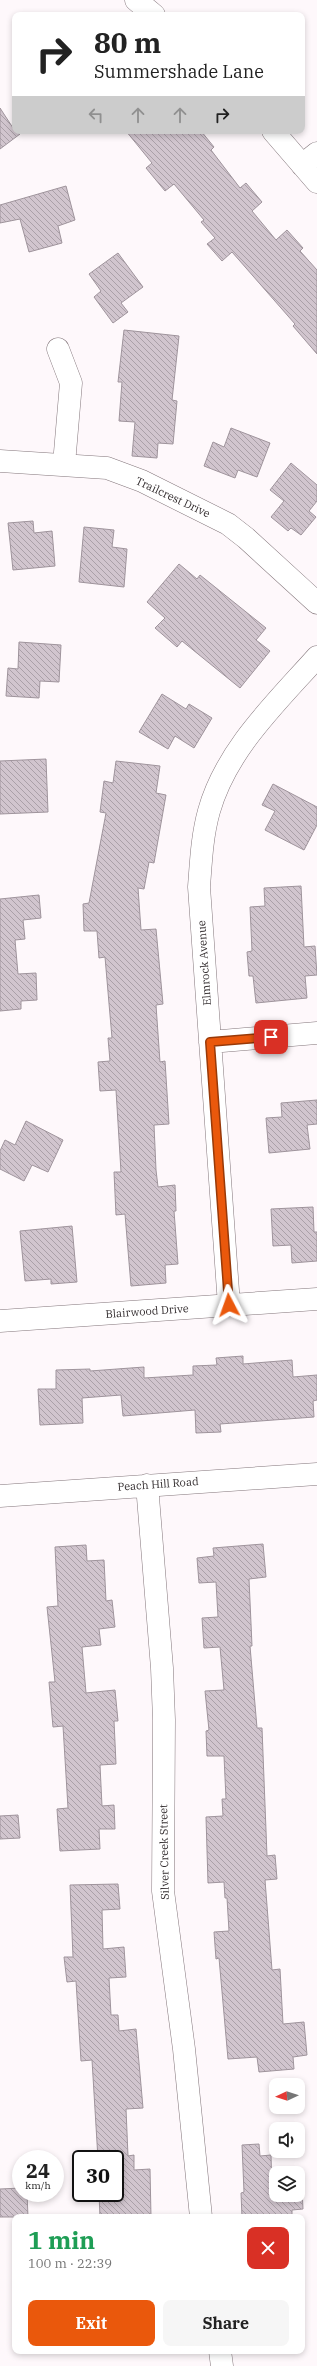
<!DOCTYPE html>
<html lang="en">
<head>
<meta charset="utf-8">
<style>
  :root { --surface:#fff; --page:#f6f6f6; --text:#222; --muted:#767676; --accent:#ea580c }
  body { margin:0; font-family:"IBM Plex Serif",serif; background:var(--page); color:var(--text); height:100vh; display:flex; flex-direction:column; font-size:15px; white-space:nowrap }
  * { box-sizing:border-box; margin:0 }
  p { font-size:13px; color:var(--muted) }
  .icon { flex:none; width:22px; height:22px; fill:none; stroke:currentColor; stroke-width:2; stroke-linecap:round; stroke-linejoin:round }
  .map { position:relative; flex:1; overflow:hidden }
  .drawer { position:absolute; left:12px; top:2214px; width:293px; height:140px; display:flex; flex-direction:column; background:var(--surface); border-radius:8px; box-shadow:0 2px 6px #0003 }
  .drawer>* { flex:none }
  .hud { position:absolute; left:12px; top:12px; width:293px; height:122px; border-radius:8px; box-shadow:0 2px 6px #0003; background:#fff; color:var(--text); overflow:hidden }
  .needle { width:26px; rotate:266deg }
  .buttons { position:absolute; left:269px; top:2078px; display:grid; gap:8px }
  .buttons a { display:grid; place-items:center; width:36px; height:36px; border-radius:8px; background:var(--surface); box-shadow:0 2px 6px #0003; font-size:20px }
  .speed { position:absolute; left:12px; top:2150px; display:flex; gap:8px; font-size:20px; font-weight:700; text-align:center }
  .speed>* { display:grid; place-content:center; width:52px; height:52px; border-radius:50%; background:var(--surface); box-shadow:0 2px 6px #0003; line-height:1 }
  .speed small { font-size:10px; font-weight:400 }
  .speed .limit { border:2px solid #111; border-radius:6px; background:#fff; color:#111 }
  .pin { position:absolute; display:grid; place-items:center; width:34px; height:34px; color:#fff; margin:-17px; border-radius:8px; box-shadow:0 2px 6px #0006 }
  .me { position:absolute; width:44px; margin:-22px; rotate:356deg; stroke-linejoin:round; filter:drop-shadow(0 0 3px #0008) }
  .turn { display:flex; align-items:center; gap:14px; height:84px; padding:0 16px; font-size:18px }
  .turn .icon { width:52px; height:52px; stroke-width:2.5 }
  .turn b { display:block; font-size:28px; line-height:34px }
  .lanes { display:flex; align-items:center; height:38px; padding:0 16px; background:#0003; justify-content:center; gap:20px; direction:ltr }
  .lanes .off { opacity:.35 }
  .round { display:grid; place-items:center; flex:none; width:42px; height:42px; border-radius:8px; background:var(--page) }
  .overview { display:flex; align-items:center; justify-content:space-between; height:68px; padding:0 16px }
  h1 { font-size:24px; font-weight:700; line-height:30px; color:#1e9e55 }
  .action { display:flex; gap:8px; margin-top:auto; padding:8px 16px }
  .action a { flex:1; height:46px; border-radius:8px; background:var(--accent); color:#fff; font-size:16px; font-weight:700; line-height:46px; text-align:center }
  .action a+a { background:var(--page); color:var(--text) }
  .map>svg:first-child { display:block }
  .building { fill:url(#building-back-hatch); stroke:#9f949c }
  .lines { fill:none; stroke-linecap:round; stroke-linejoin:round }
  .minor-casing { stroke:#84777c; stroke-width:23 }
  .minor { stroke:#fff; stroke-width:22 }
  .route-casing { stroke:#983908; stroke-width:10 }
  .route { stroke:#ea580c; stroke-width:7 }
  .labels { text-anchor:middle; stroke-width:4; stroke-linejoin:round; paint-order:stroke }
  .street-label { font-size:11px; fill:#352f31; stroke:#fff }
</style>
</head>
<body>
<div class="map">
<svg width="317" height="2366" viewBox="0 0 317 2366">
  <defs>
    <pattern id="building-back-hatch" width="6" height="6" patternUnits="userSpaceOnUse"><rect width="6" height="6" fill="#d1c5ce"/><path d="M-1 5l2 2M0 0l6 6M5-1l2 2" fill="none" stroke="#aaa0a8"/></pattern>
  </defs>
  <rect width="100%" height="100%" fill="#fef8fb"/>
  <!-- building -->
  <path class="building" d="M 0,108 L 15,131 L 20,134 L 0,149 Z
    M 126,131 L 201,131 L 214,147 L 211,150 L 240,188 L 246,183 L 262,202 L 252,211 L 276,240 L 287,230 L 303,248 L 300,251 L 317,270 L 317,354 L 293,326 L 295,324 L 232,252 L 222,261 L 207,244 L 215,238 L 201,222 L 204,220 L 174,184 L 165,191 L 146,168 L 152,163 Z
    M 66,186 L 75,220 L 58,226 L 62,243 L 29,252 L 20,219 L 0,223 L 0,205 Z
    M 118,253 L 143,287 L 121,303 L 128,312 L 113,323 L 94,297 L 101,291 L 89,274 Z
    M 124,330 L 179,336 L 172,400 L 177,401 L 173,444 L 158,443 L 157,458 L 132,456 L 135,422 L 119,421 L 122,382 L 118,382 Z
    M 231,428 L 270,443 L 257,477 L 238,470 L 235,478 L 204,466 L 213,442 L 224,447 Z
    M 291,463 L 317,485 L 317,501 L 309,511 L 316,517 L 301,535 L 291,528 L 288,531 L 271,517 L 284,501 L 270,490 Z
    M 33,521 L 34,533 L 52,531 L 55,566 L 13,570 L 8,523 Z
    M 84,527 L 114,530 L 112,547 L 127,549 L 124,587 L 79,582 Z
    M 179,564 L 197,579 L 200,575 L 266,628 L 256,640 L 270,651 L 240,688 L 182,641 L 177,647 L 155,628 L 165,618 L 147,602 Z
    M 19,642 L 61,645 L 59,682 L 40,681 L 39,698 L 6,696 L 8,668 L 18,669 Z
    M 162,694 L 186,709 L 189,704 L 212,718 L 194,748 L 175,736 L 168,749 L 139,732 Z
    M 46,759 L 48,812 L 0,814 L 0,761 Z
    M 116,761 L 160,766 L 156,793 L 166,795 L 154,863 L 149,862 L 144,889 L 138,888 L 141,930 L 156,929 L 163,1004 L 156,1005 L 160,1062 L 165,1061 L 169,1124 L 154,1125 L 156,1170 L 158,1187 L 175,1185 L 176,1211 L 174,1211 L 178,1264 L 165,1265 L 166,1283 L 131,1286 L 125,1214 L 116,1215 L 114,1172 L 121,1172 L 116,1090 L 100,1091 L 98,1062 L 110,1061 L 108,1038 L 112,1038 L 105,957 L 99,958 L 97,931 L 84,931 L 83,904 L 89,903 L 106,813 L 100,812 L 104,781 L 113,783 Z
    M 273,784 L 317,807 L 317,825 L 304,850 L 265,830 L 275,811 L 262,805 Z
    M 301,886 L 304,947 L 315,946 L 317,975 L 305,976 L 307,998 L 256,1003 L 253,976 L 249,976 L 247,952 L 252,951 L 250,907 L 265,906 L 264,888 Z
    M 39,895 L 41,918 L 23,920 L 25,939 L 15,940 L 18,974 L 36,973 L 37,1000 L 21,1001 L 21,1009 L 0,1011 L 0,899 Z
    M 317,1100 L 317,1124 L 307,1125 L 310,1149 L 269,1153 L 266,1118 L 282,1117 L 281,1103 Z
    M 26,1121 L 63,1140 L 48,1172 L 32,1165 L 24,1181 L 0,1169 L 0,1151 L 5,1140 L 15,1145 Z
    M 313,1207 L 314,1232 L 317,1232 L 317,1261 L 292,1263 L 291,1245 L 273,1246 L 271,1209 Z
    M 72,1226 L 77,1282 L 51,1284 L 51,1279 L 25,1281 L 20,1231 Z
    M 243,1356 L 243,1364 L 292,1360 L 293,1377 L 317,1375 L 317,1400 L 313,1401 L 314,1417 L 220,1424 L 221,1432 L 196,1433 L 195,1410 L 123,1416 L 121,1395 L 82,1398 L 83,1423 L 40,1425 L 38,1389 L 56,1389 L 56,1370 L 90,1369 L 90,1371 L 144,1367 L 144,1378 L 193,1375 L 193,1366 L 217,1365 L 216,1358 Z
    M 263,1544 L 266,1577 L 249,1579 L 252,1646 L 250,1646 L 257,1728 L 262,1728 L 267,1856 L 275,1855 L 277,1879 L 265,1880 L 272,1970 L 280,1969 L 283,2024 L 304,2022 L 307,2055 L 293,2057 L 294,2069 L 259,2072 L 257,2057 L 228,2059 L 219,1958 L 216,1959 L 214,1932 L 229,1931 L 227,1898 L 225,1898 L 224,1882 L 208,1883 L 206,1817 L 223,1816 L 222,1799 L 226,1799 L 224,1756 L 207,1756 L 206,1731 L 209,1730 L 205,1691 L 224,1690 L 220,1647 L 204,1648 L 202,1618 L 218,1617 L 216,1582 L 199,1583 L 197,1558 L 214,1556 L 213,1548 Z
    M 86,1545 L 87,1561 L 104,1560 L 106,1601 L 112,1600 L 115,1627 L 99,1629 L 101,1645 L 82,1647 L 86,1693 L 115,1690 L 118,1721 L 114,1721 L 116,1764 L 100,1765 L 102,1806 L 114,1805 L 115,1829 L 99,1829 L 100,1849 L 60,1851 L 57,1809 L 68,1808 L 63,1726 L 53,1727 L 49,1682 L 55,1682 L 47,1607 L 58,1606 L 55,1547 Z
    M 18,1815 L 20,1838 L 0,1839 L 0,1816 Z
    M 118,1884 L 120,1909 L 102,1910 L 103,1949 L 124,1947 L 126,1977 L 109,1978 L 111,2015 L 118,2015 L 119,2031 L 136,2029 L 143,2108 L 126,2109 L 128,2156 L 134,2155 L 134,2170 L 150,2169 L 151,2217 L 100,2217 L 99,2193 L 115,2193 L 115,2159 L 98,2159 L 92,2060 L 81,2061 L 76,1981 L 67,1982 L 64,1957 L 73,1957 L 70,1885 Z
    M 259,2144 L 260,2156 L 271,2155 L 272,2191 L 276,2191 L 276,2195 L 298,2195 L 298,2190 L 302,2189 L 303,2209 L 292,2210 L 292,2217 L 242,2217 L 241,2193 L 244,2192 L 242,2145 Z
    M 21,2188 L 21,2193 L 27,2193 L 28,2217 L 0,2217 L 0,2189 Z"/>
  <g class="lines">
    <defs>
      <path id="minor" d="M 136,0 L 154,15
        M 273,131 L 317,182
        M 302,165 L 317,153
        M 58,349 L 71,383 L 64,464
        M 0,461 L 107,468 L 142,481 L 228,524 L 246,538 L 317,603
        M 210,1042 L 317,1033
        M 229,1305 L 199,887 C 201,861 202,836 209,811 C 226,750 276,703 317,657
        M 0,1321 L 317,1299
        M 147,1485 L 162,1668 L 164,1720 L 163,1891 L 184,2049 L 201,2217
        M 0,1496 L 317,1474
        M 220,2351 L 222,2366"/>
    </defs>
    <!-- minor casing -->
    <use href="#minor" class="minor-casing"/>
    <!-- minor -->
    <use href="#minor" class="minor"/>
  </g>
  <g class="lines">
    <defs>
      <path id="route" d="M 229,1305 L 210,1042 L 271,1037"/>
    </defs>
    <!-- route casing -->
    <use href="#route" class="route-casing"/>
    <!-- route -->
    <use href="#route" class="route"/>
  </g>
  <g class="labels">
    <!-- street labels -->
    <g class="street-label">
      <text transform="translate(173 497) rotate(25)" y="4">Trailcrest Drive</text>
      <text transform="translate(204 963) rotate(-94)" y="4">Elmrock Avenue</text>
      <text transform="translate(147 1311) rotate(-4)" y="4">Blairwood Drive</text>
      <text transform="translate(158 1484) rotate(-4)" y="4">Peach Hill Road</text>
      <text transform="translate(164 1852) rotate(-91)" y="4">Silver Creek Street</text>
    </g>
  </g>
</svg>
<div class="buttons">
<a><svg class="needle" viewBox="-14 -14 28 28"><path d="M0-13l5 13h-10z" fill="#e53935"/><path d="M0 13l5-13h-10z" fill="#767676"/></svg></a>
<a><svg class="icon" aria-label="sound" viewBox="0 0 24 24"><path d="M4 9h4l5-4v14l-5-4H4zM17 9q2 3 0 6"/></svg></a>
<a><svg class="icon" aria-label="layers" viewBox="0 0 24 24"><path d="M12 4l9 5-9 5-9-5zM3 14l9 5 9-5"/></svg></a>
</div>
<div class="speed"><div>24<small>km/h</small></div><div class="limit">30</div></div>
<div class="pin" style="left:271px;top:1037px;background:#d93025"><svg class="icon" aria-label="arrive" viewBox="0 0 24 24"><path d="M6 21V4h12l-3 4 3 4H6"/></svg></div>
<svg class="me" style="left:229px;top:1305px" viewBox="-20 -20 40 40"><path d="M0-17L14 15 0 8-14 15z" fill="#ea580c" stroke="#fff" stroke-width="4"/></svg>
<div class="hud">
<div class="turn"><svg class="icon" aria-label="right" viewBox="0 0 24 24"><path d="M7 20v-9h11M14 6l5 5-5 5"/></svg><div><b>80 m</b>Summershade Lane</div></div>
<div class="lanes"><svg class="icon off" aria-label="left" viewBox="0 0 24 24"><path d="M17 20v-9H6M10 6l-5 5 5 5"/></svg><svg class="icon off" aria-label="ahead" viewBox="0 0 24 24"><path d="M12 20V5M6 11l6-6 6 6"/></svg><svg class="icon off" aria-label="ahead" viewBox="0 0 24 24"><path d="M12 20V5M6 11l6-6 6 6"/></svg><svg class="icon" aria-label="right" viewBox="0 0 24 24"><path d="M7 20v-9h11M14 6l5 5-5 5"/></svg></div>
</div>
<section class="drawer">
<div class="overview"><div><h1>1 min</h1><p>100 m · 22:39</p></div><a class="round" style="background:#d93025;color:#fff"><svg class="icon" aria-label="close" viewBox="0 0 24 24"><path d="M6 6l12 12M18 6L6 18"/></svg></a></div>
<div class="action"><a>Exit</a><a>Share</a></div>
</section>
</div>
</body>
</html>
